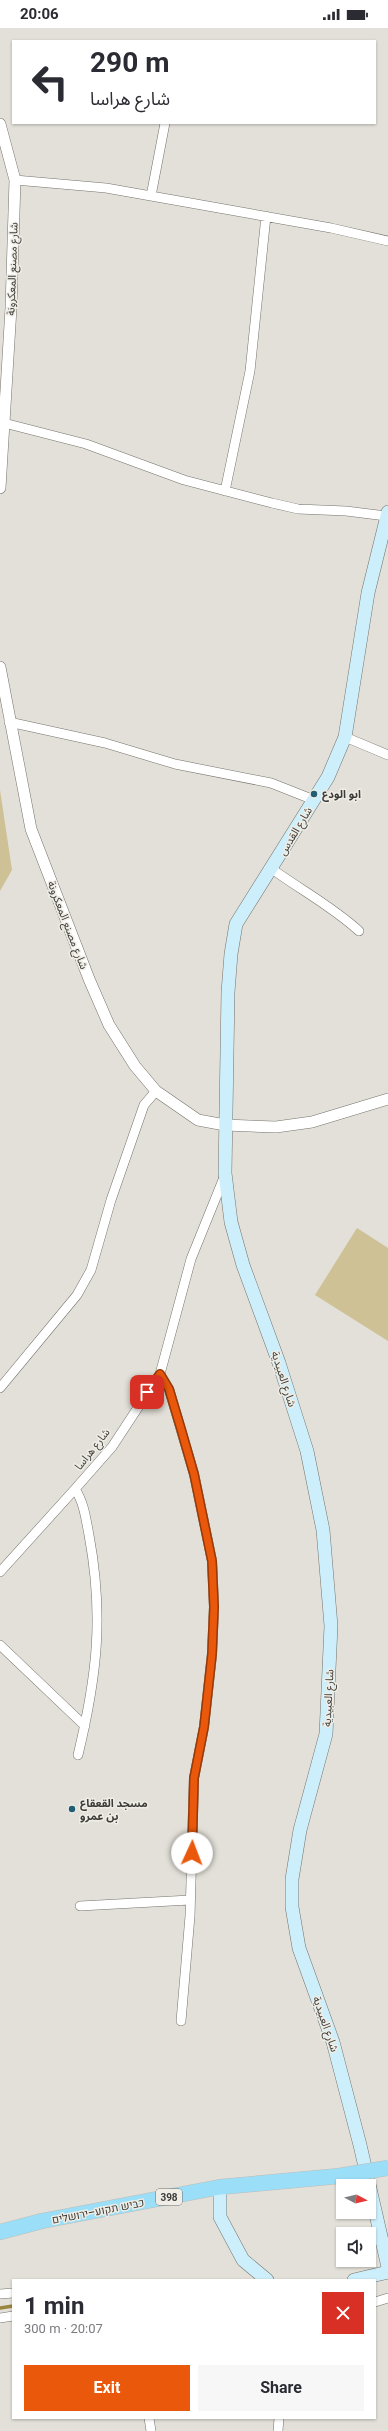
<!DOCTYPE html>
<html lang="en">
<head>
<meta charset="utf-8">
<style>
  :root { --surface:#fff; --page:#f7f7f7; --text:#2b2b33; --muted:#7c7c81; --accent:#ea580c }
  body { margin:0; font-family:Roboto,"Noto Sans Arabic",Heebo,sans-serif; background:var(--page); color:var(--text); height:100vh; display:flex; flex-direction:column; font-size:15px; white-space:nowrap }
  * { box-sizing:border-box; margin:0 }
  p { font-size:13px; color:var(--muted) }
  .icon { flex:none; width:22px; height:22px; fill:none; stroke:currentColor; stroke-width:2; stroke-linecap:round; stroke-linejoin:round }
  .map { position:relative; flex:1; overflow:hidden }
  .details { position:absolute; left:12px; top:2251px; width:364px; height:140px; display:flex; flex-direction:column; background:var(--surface); border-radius:0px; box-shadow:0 1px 3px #0004 }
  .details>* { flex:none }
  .hud { position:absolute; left:12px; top:12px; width:364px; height:84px; border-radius:0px; box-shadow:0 1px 3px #0004; background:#fff; color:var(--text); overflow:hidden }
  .needle { width:26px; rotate:97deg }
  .tools { position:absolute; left:336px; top:2151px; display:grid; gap:8px }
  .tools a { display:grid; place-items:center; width:40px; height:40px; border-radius:0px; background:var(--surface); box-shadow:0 1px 3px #0004; font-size:20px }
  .pin { position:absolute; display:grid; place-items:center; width:34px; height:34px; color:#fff; margin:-17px; border-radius:8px; box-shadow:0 2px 6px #0006 }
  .me { position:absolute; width:44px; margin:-22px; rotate:2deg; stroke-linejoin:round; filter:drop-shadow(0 0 3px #0008) }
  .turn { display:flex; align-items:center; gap:14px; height:84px; padding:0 12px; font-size:18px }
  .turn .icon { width:52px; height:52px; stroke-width:2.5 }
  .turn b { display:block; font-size:28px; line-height:34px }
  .round { display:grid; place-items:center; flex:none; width:42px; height:42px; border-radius:0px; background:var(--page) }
  .headline { display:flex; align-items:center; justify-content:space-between; height:68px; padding:0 12px }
  h1 { font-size:24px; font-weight:700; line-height:30px }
  .primary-button { display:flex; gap:8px; margin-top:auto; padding:8px 12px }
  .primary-button a { flex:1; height:46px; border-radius:0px; background:var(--accent); color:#fff; font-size:16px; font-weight:700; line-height:46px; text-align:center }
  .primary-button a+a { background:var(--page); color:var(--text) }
  .status { display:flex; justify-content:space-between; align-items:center; height:28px; padding:0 20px; background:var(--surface); direction:ltr }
  .status svg { height:11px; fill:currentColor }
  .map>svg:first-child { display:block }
  .green { fill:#cec195 }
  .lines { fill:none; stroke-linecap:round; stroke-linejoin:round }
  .stream { stroke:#9a863c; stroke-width:3.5 }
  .minor-casing { stroke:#75736c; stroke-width:10 }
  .tertiary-casing { stroke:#75736c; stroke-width:12 }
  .secondary-casing { stroke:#75736c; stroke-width:14 }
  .primary-casing { stroke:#bdbdbc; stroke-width:16 }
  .minor { stroke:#fff; stroke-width:9 }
  .tertiary { stroke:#fff; stroke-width:11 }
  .secondary { stroke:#cdeffb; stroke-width:13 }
  .primary { stroke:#9adff7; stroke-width:15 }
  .primary-bridge-casing { stroke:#bdbdbc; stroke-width:16; stroke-linecap:butt }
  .primary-bridge { stroke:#9adff7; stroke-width:15 }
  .route-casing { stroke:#983908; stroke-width:10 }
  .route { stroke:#ea580c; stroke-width:7 }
  .poi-dot { fill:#1f5e74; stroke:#efede5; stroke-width:1.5 }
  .labels { text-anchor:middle; stroke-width:3; stroke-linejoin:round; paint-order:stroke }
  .shield { fill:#efede5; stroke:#72716d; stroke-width:1 }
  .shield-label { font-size:10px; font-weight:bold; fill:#3d3c39 }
  .street-label { font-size:11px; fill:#3d3c39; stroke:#efede5 }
  .poi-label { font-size:11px; font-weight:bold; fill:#3d3c39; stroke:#efede5; text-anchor:start }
</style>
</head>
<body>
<div class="status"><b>20:06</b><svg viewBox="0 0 49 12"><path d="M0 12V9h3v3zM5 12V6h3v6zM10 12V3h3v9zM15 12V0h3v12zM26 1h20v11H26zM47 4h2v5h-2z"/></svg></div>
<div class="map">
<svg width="388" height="2403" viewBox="0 0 388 2403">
  <rect width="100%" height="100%" fill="#e2e0d8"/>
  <!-- green -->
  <path class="green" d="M 0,762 L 12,842 L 0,863 Z
    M 357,1200 L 388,1220 L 388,1313 L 315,1267 Z"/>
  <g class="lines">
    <!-- stream -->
    <path class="stream" d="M 0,2280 L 13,2278"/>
    <defs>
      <path id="minor" d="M 15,152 L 106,160 L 331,200 L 388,213
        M 151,168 L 165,95
        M 4,395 L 86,416 L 184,452 L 272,475 L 298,481 L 346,483 L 386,488
        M 225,463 L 250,343 L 266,188
        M 9,694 L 105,715 L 175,736 L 271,755 L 314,772
        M 345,709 L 388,727
        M 272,841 C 301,862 333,879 359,903
        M 160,1346 L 169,1361 L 194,1446 L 212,1533 L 214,1579 L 212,1626 L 204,1699 L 194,1750 L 190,1888 L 181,1993
        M 0,1360 L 77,1267 L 91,1242 L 111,1172 L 144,1077 L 156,1063
        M 0,1544 L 75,1461
        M 0,1617 L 85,1698
        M 78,1727 C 97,1648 104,1588 89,1507 C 86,1492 84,1474 75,1461 L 112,1419 L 160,1346 L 191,1231 L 225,1147
        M 80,1878 L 190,1872
        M 0,2266 L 13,2265
        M 375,2274 L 388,2270
        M 0,2290 L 13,2288
        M 149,2390 L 151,2403
        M 278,2403 L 279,2390"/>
      <path id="tertiary" d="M 0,96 L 15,152 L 11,280 L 0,460
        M 0,639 L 31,801 L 89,951 L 109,997 L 135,1038 L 156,1063 L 198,1092 L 225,1097 L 276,1099 L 312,1094 L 388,1071"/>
      <path id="secondary" d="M 388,484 L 368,565 L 345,709 L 328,749 L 236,896 L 231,926 L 228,964 L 225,1145 L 231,1194 L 243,1237 L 279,1335 L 307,1423 L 323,1502 L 331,1598 L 326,1706 L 300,1802 L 292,1851 L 292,1879 L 299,1920 L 333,2014 L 360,2117 L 388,2239
        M 220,2159 L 220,2189 L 243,2232 L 267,2252
        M 354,2252 L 388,2244"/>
      <path id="primary" d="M 0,2204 L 42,2193 L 220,2159 L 339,2148"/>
    </defs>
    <!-- minor casing -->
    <use href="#minor" class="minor-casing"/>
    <!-- tertiary casing -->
    <use href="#tertiary" class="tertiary-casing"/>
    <!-- secondary casing -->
    <use href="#secondary" class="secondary-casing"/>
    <!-- primary casing -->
    <use href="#primary" class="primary-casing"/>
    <!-- minor -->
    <use href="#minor" class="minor"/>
    <!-- tertiary -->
    <use href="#tertiary" class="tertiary"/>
    <!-- secondary -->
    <use href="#secondary" class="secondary"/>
    <!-- primary -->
    <use href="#primary" class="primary"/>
    <defs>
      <path id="primary-bridge" d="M 339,2148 L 388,2140"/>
    </defs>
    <!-- primary-bridge casing -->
    <use href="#primary-bridge" class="primary-bridge-casing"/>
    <!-- primary-bridge -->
    <use href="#primary-bridge" class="primary-bridge"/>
  </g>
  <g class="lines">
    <defs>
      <path id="route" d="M 147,1364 L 160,1346 L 169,1361 L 181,1401 L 194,1446 L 212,1533 L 214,1579 L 212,1626 L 204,1699 L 194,1750 L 192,1825"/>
    </defs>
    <!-- route casing -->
    <use href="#route" class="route-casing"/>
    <!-- route -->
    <use href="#route" class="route"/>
  </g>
  <!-- markers -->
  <g class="poi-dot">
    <circle cx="314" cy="766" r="4"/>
    <circle cx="72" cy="1781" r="4"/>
  </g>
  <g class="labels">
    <!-- shield labels -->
    <rect class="shield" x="156" y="2161" width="26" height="16" rx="3"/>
    <g class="shield-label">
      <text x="169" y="2173">398</text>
    </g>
    <!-- street labels -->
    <g class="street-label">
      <text transform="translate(12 241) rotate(-88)" y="4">شارع مصنع المعكرونة</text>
      <text transform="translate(295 803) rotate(-59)" y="4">شارع القدس</text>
      <text transform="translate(68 897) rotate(69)" y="4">شارع مصنع المعكرونة</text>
      <text transform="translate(284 1351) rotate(72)" y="4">شارع العبيدية</text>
      <text transform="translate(92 1421) rotate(-52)" y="4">شارع هراسا</text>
      <text transform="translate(328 1670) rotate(-87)" y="4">شارع العبيدية</text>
      <text transform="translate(326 1996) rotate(71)" y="4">شارع العبيدية</text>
      <text transform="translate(98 2183) rotate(-11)" y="4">כביש תקוע–ירושלים</text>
    </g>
    <!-- poi labels -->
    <g class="poi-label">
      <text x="322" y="770">ابو الودع</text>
      <text x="80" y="1779">مسجد القعقاع<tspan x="80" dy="13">بن عمرو</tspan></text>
    </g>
  </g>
</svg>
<div class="tools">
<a><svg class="needle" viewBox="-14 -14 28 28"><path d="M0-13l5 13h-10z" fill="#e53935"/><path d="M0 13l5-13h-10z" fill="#7c7c81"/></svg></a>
<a><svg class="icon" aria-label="sound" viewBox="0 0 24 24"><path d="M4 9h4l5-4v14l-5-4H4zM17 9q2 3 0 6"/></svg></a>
</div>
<div class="pin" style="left:147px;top:1364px;background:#d93025"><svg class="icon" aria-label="arrive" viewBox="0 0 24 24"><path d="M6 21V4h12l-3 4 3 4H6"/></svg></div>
<svg class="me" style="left:192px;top:1825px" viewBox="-20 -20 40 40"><circle r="19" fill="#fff"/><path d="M0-13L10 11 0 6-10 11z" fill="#ea580c"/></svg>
<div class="hud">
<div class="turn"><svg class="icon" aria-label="left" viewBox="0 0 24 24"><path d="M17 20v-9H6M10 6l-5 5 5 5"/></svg><div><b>290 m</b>شارع هراسا</div></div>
</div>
<section class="details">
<div class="headline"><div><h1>1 min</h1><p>300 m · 20:07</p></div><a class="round" style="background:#d93025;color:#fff"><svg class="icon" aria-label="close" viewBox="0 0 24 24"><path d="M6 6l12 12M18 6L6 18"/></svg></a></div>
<div class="primary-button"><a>Exit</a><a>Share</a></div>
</section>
</div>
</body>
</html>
